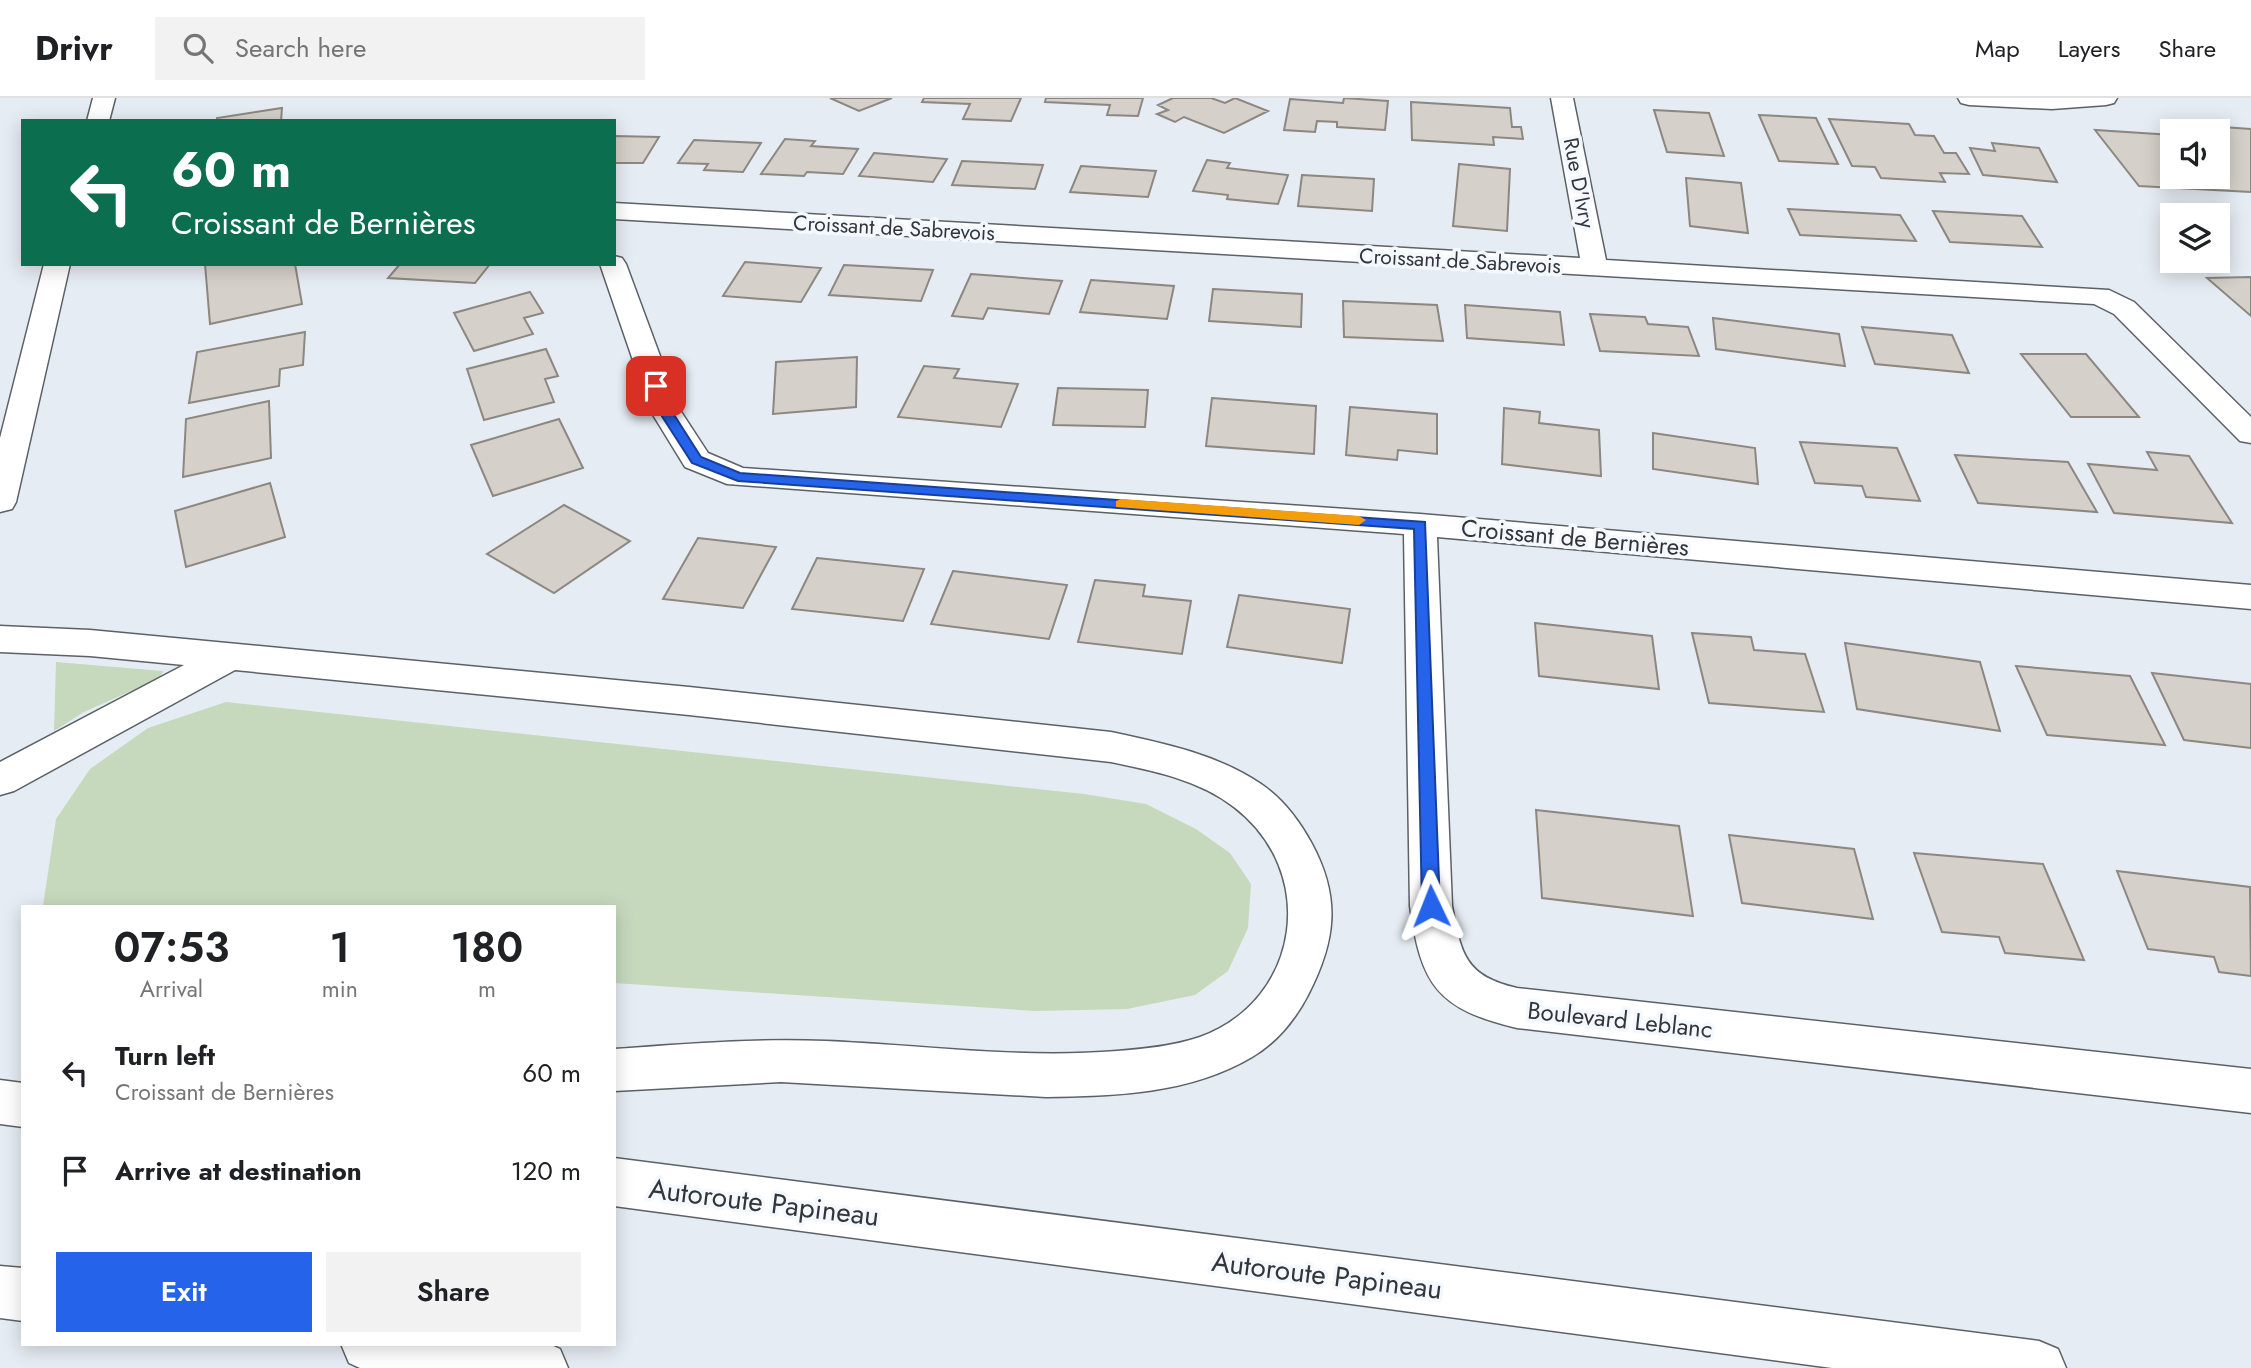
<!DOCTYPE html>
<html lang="en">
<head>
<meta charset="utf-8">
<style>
  :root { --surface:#fff; --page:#f2f2f2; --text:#202124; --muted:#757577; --line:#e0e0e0; --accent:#2563eb }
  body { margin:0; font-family:Jost,sans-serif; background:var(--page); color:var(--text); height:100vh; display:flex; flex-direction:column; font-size:26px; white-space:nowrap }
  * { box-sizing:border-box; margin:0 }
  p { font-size:23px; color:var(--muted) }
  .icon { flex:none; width:38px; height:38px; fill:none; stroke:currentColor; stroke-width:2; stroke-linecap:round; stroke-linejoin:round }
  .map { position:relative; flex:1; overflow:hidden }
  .drawer { position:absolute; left:21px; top:807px; width:595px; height:441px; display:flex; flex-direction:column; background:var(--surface); border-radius:0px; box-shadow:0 4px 18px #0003 }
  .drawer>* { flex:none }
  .guide { position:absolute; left:21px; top:21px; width:595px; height:147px; border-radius:0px; box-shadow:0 4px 18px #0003; background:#0b6e4f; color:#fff; overflow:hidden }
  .controls { position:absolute; left:2160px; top:21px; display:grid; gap:14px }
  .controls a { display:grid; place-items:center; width:70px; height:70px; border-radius:0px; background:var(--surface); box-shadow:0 4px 18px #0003; font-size:35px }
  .pin { position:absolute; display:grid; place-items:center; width:60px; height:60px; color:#fff; margin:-30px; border-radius:14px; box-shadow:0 4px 10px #0006 }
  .me { position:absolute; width:77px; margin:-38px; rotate:358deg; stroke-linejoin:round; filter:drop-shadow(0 0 5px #0008) }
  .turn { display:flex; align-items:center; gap:24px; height:147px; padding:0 35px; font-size:32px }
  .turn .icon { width:91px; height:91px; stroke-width:2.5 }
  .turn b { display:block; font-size:49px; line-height:60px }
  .eta { display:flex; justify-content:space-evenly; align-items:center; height:119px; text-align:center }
  .eta b { font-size:42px; font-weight:600; line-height:49px }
  .cta { display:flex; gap:14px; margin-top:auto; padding:14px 35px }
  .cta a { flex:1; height:80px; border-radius:0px; background:var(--accent); color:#fff; font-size:28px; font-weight:600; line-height:80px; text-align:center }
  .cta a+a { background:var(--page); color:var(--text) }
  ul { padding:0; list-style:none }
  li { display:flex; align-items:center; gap:21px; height:98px; padding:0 35px }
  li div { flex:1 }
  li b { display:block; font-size:26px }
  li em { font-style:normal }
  header { display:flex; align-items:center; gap:42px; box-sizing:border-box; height:98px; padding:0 35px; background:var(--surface); border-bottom:2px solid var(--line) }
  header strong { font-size:33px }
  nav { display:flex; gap:38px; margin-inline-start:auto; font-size:24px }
  .search { width:490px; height:63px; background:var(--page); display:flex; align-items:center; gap:18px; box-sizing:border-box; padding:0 24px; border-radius:0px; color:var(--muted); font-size:26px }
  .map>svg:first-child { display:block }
  .green { fill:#c6d9bd }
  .building { fill:#d5d0c9; stroke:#8c8780; stroke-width:2 }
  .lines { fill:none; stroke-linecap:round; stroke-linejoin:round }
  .street-casing { stroke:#5c6167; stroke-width:3 }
  .secondary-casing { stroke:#5c6167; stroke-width:3 }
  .highway-casing { stroke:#5c6167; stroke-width:3 }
  .street { fill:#fff; fill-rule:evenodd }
  .secondary { fill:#fff; fill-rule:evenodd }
  .highway { fill:#fff; fill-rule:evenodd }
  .route { fill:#2563eb; stroke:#184099; stroke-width:2 }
  .slow { fill:#f59e0b }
  .labels { text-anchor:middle; stroke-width:7; stroke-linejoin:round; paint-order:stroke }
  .far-street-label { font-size:21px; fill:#333538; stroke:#f4f9ff }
  .street-label { font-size:24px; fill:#333538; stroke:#f4f9ff }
  .near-street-label { font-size:28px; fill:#333538; stroke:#f4f9ff }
</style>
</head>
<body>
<header>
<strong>Drivr</strong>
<div class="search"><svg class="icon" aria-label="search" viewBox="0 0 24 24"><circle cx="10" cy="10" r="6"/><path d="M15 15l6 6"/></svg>Search here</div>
<nav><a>Map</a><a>Layers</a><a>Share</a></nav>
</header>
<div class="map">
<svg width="2251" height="1270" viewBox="0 0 2251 1270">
  <rect width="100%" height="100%" fill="#e6ecf3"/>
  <!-- green -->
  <path class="green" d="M 56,564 L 163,573 L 160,580 L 84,614 L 54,633 Z
    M 226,604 L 1084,696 L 1146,706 L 1196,731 L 1230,755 L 1251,786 L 1248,830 L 1228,873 L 1195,897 L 1127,911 L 1035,913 L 614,885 L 614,808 L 43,808 L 56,721 L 90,671 L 148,630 Z"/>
  <!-- building -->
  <path class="building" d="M 830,0 L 892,0 L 859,13 Z
    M 924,0 L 1021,0 L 1011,23 L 963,21 L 970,6 L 922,4 Z
    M 1046,0 L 1143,0 L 1138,18 L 1107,17 L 1110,7 L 1045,4 Z
    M 1173,0 L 1211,0 L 1225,5 L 1235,0 L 1268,13 L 1224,35 L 1184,19 L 1175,24 L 1157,16 L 1168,12 L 1158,7 Z
    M 1344,0 L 1388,3 L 1385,32 L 1337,29 L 1337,24 L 1317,23 L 1315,34 L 1284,32 L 1290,1 L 1343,5 Z
    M 1411,4 L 1510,10 L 1512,29 L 1521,29 L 1523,41 L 1493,39 L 1494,47 L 1412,42 Z
    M 282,10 L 281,23 L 217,23 L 217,20 Z
    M 1654,12 L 1709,15 L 1724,58 L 1667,54 Z
    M 1759,17 L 1816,20 L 1838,66 L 1779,63 Z
    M 1829,21 L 1909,26 L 1915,37 L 1934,38 L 1944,55 L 1956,55 L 1969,76 L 1940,75 L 1945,84 L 1881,80 L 1875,69 L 1852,68 Z
    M 2180,26 L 2251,31 L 2251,94 L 2139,88 L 2095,32 L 2172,37 L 2172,79 L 2217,79 L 2217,33 L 2187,33 Z
    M 614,38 L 659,39 L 643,65 L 614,65 Z
    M 785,41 L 815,43 L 811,48 L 858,51 L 843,76 L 807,74 L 804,78 L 761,76 Z
    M 694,42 L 761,45 L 743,74 L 704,72 L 708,66 L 678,65 Z
    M 1992,45 L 2039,50 L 2057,84 L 1983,77 L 1970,50 L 1995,53 Z
    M 874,55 L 947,61 L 933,84 L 859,78 Z
    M 1207,62 L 1230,65 L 1227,70 L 1288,77 L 1278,106 L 1227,101 L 1228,97 L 1193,93 Z
    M 962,63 L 1043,67 L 1035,91 L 952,87 Z
    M 1459,66 L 1510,71 L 1507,133 L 1453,128 Z
    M 1081,68 L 1156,73 L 1148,99 L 1070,94 Z
    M 1302,77 L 1374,81 L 1372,113 L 1298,108 Z
    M 1686,80 L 1741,85 L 1748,135 L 1690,128 Z
    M 1788,111 L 1900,117 L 1916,143 L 1800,137 Z
    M 1933,113 L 2022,118 L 2042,149 L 1950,144 Z
    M 745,164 L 821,170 L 801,204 L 723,198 Z
    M 205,166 L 295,166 L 302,206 L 210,226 Z
    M 400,166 L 490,166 L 475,185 L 388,180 Z
    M 844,167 L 933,172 L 921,203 L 829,197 Z
    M 971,176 L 1062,183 L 1049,216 L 988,210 L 983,221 L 952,218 Z
    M 2251,179 L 2251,218 L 2207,180 Z
    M 1091,182 L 1174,188 L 1167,221 L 1080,214 Z
    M 1213,191 L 1302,196 L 1301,229 L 1209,223 Z
    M 530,194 L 543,215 L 524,220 L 533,236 L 474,253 L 454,215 Z
    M 1343,203 L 1437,207 L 1443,243 L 1344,239 Z
    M 1465,207 L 1560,214 L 1564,247 L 1467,240 Z
    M 1590,216 L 1645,219 L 1648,226 L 1688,229 L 1699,258 L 1600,253 Z
    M 1713,220 L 1839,236 L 1845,268 L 1716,251 Z
    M 1862,229 L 1952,237 L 1969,275 L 1875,266 Z
    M 305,234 L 303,267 L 280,271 L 279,288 L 189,305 L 197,254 Z
    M 546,251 L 558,278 L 545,281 L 554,304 L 484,322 L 467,271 Z
    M 2021,256 L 2086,256 L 2139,319 L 2071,319 Z
    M 857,259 L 856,309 L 773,316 L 776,264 Z
    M 924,268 L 959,271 L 954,280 L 1018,286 L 1001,329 L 898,319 Z
    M 1058,290 L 1148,292 L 1145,329 L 1053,327 Z
    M 1212,300 L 1316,308 L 1314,356 L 1206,348 Z
    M 269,303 L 271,360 L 183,379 L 186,321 Z
    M 1350,309 L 1437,316 L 1437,356 L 1398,352 L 1397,362 L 1346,357 Z
    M 1504,310 L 1540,314 L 1539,325 L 1599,332 L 1601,378 L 1502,366 Z
    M 559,321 L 583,370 L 493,398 L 471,347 Z
    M 1653,335 L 1755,350 L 1758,386 L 1653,371 Z
    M 1800,344 L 1897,350 L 1920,403 L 1866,399 L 1862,388 L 1815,385 Z
    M 2147,354 L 2189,358 L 2232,425 L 2114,415 L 2088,366 L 2157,372 Z
    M 1955,357 L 2068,364 L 2097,414 L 1978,405 Z
    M 270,385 L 285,439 L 186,469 L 175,413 Z
    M 564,407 L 630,443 L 554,495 L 487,456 Z
    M 698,440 L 776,449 L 743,510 L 663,501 Z
    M 817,460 L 924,471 L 903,523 L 792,511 Z
    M 953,473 L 1067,487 L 1049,541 L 931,526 Z
    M 1095,482 L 1145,487 L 1143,498 L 1191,503 L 1182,556 L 1078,544 Z
    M 1239,497 L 1350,511 L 1342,565 L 1227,549 Z
    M 1535,525 L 1652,538 L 1659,591 L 1539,578 Z
    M 1692,535 L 1751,539 L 1754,552 L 1805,556 L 1824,614 L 1709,605 Z
    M 1845,545 L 1980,564 L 2000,633 L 1857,611 Z
    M 2016,568 L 2130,578 L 2165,647 L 2047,637 Z
    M 2152,575 L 2251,586 L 2251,650 L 2184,642 Z
    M 1536,712 L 1679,728 L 1693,818 L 1542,800 Z
    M 1729,737 L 1854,751 L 1873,821 L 1742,805 Z
    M 1914,755 L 2043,766 L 2084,862 L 2005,855 L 1999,839 L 1942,834 Z
    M 2117,773 L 2250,789 L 2251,878 L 2219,874 L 2214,859 L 2148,851 Z"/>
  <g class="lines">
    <defs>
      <path id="street" d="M 1551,0 L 1573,0 L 1606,162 L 2109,192 L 2134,204 L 2251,319 L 2251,345 L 2240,343 L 2114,216 L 2094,206 L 614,121 L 614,105 L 1580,160 Z
        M 1958,0 L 2117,0 L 2114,5 L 2106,7 L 2052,11 L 1969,7 L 1961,5 Z
        M 614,158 L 622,160 L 626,166 L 680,312 L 708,355 L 743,370 L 1420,416 L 2251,487 L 2251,511 L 1437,439 L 1452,808 C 1461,856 1465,878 1517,890 L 2251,971 L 2251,1015 L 1517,930 C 1438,911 1421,888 1410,808 L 1404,436 L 727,386 L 685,369 L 650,312 L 600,166 L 614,166 Z"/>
      <path id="secondary" d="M 93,0 L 115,0 L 109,23 L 87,23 Z
        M 44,166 L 70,166 L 16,404 L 12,411 L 0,414 L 0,340 Z"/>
      <path id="highway" d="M 0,528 L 90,532 L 689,589 L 1111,634 C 1162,645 1217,656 1261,686 C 1283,701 1299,722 1312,746 C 1341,800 1336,843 1308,897 C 1295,922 1276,945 1252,959 C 1190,996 1115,998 1046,999 L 781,984 L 614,993 L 614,951 C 685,946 755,940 826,943 C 923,947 1019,961 1117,953 C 1144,951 1174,948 1200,939 C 1301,902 1319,774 1234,709 C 1199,682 1154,673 1111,664 L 689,617 L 235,572 L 14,693 L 0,697 L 0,664 L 184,567 L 90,558 L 0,554 Z
        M 0,982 L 23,985 L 23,1029 L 0,1026 Z
        M 614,1060 L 2039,1243 L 2058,1251 L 2066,1270 L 1832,1270 L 614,1108 Z
        M 0,1168 L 23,1170 L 23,1223 L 0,1220 Z
        M 341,1246 L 549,1246 L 560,1251 L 568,1270 L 360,1270 L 349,1265 Z"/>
    </defs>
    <!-- street casing -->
    <use href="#street" class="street-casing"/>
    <!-- secondary casing -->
    <use href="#secondary" class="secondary-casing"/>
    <!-- highway casing -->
    <use href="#highway" class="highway-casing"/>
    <!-- street -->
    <use href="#street" class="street"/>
    <!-- secondary -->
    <use href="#secondary" class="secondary"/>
    <!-- highway -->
    <use href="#highway" class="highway"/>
  </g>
  <!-- route -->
  <path class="route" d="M 656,284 L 662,288 L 671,312 L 701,359 L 740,375 L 1425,424 L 1440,808 L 1437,813 L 1431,815 L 1424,813 L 1422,808 L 1414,431 L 738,383 L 692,365 L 658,312 L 650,288 Z"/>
  <!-- slow -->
  <path class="slow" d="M 1121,401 L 1359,418 L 1366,422 L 1359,427 L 1116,409 L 1116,403 Z"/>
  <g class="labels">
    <!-- far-street labels -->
    <g class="far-street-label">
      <text transform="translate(1579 85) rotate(79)" y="7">Rue D'Ivry</text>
      <text transform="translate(894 130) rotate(3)" y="7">Croissant de Sabrevois</text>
      <text transform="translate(1460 163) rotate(3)" y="7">Croissant de Sabrevois</text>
    </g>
    <!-- street labels -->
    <g class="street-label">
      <text transform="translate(1575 440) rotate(5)" y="8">Croissant de Bernières</text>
      <text transform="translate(1620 922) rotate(6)" y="8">Boulevard Leblanc</text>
    </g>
    <!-- near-street labels -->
    <g class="near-street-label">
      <text transform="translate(764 1104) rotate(7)" y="10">Autoroute Papineau</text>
      <text transform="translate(1327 1177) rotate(7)" y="10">Autoroute Papineau</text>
    </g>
  </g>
</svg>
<div class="controls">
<a><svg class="icon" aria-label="sound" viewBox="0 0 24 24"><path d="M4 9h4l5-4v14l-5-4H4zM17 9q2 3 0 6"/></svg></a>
<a><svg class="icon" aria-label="layers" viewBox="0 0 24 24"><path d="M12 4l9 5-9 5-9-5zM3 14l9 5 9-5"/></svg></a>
</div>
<div class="pin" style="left:656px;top:288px;background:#d93025"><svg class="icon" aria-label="arrive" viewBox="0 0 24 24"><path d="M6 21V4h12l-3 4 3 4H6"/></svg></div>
<svg class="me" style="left:1431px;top:808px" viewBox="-20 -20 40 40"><path d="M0-17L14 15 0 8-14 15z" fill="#2563eb" stroke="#fff" stroke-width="4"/></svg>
<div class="guide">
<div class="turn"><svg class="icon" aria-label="left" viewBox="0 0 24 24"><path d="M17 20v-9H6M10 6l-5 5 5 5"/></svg><div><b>60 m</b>Croissant de Bernières</div></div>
</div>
<section class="drawer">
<div class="eta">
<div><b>07:53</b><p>Arrival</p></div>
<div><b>1</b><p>min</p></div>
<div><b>180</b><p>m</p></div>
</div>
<ul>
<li><svg class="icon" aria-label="left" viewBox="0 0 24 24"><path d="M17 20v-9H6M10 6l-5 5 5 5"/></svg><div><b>Turn left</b><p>Croissant de Bernières</p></div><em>60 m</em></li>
<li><svg class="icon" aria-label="arrive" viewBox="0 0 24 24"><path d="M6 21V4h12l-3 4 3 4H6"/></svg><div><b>Arrive at destination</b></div><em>120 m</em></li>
</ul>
<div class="cta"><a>Exit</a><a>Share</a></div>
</section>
</div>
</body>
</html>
